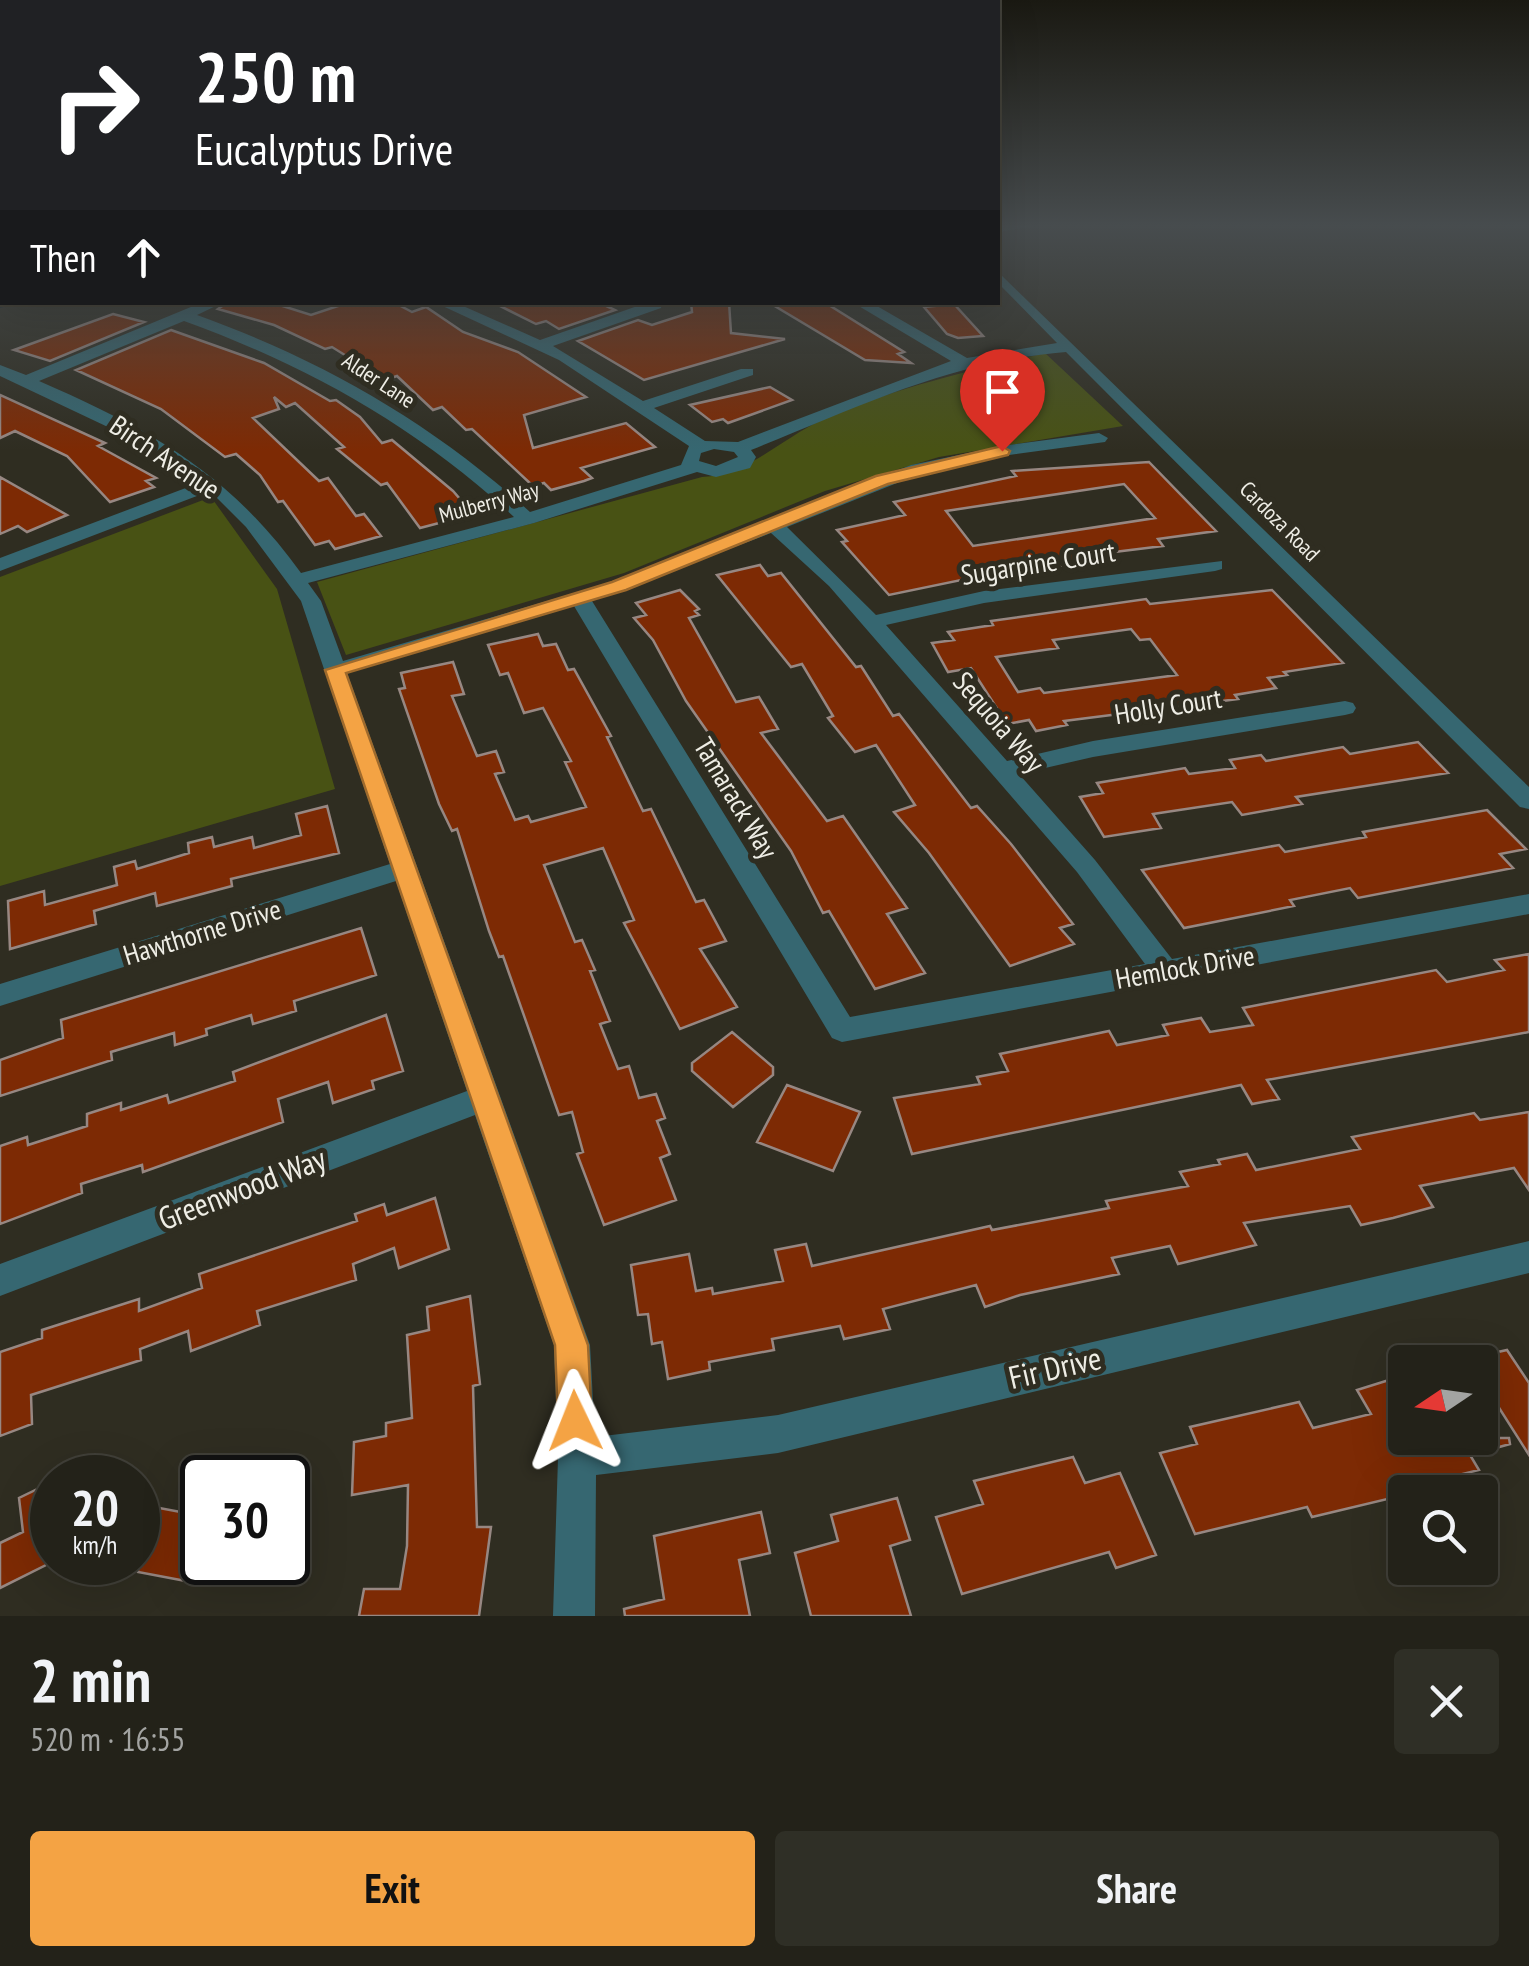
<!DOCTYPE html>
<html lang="en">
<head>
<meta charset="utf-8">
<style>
  :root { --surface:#232219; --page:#2f2f26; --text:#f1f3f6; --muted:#a3a4a2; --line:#403f38; --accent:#f4a344 }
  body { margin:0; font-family:"PT Sans Narrow",sans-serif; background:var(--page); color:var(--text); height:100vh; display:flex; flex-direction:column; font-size:38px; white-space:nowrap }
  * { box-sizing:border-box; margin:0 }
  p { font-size:32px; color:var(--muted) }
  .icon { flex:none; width:55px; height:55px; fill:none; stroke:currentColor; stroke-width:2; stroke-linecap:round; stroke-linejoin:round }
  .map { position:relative; height:1616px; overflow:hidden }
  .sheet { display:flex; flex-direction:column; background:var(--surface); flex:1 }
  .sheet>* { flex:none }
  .banner { position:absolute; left:0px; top:0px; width:1000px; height:305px; box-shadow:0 10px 40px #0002,0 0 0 2px var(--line); background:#202124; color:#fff; overflow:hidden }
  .needle { width:65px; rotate:257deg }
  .controls { position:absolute; left:1388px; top:1345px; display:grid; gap:20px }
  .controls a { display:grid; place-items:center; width:110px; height:110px; border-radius:10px; background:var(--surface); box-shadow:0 10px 40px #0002,0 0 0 2px var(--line); font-size:50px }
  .speed { position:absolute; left:30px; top:1455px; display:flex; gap:20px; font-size:50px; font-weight:700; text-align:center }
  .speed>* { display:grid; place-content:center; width:130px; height:130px; border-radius:50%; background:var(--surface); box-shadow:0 10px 40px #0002,0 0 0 2px var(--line); line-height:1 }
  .speed small { font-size:25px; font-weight:400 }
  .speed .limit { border:5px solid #111; border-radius:15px; background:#fff; color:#111 }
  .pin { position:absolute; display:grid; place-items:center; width:85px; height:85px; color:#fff; margin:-102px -42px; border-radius:50% 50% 50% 0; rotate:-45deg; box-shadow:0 0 10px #0007 }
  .pin .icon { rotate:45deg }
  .me { position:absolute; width:110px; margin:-55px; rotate:358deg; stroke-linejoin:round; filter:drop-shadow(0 0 8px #0008) }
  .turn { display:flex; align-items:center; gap:35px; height:210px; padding:0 30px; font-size:45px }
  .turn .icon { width:130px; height:130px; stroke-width:2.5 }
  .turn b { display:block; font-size:70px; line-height:85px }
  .then { display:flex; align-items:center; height:95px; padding:0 30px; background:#0003; gap:20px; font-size:38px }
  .round { display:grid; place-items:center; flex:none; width:105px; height:105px; border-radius:10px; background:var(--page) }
  .summary { display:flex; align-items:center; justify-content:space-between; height:170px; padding:0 30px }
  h1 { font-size:60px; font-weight:600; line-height:75px }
  .cta { display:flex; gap:20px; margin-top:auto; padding:20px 30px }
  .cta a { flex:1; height:115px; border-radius:10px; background:var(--accent); color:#111; font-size:40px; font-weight:600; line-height:115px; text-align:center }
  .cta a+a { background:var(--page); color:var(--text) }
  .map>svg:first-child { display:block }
  .green { fill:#485214 }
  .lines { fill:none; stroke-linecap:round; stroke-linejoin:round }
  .canal { stroke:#00182b; stroke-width:25 }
  .building { fill:#7d2a04; stroke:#978782; stroke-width:2.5; fill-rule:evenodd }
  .minor { fill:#366771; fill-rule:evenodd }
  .route { fill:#f4a344; stroke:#9f6a2c; stroke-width:2.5 }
  .labels { text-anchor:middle; stroke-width:10; stroke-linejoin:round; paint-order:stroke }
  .far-street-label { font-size:22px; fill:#eeede5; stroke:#2f2d21 }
  .street-label { font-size:28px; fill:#eeede5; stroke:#2f2d21 }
  .near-street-label { font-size:32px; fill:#eeede5; stroke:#2f2d21 }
</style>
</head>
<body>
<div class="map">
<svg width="1529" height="1616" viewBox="0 0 1529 1616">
  <rect width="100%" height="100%" fill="#2f2d21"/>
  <!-- green -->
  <path class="green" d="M 1045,353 L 1123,426 L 939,457 L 825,491 L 624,573 L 346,655 L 317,582 L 702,477 C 750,474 780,439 824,419 C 895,387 970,371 1045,353 Z
    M 211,497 L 277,589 L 335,789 L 0,886 L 0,577 Z"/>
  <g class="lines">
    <!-- canal -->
    <path class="canal" d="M 0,295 L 2,294"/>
  </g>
  <!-- building -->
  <path class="building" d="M 228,302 L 270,302 L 311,315 L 350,302 L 393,302 L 412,312 L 426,307 L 463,332 L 518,352 L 586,397 L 524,415 L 533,448 L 626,423 L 655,447 L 581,468 L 592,478 L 584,481 L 551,490 L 544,483 L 533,486 L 472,429 L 466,430 L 442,407 L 433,410 L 397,376 L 385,380 L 332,347 L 325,349 L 274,325 L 218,309 Z
    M 492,302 L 598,302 L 615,310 L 559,329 L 546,321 L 536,324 Z
    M 691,302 L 729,302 L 731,333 L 785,339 L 644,380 L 578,341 L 638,320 L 652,325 L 692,312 Z
    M 768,302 L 824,302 L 904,352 L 898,354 L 911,363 L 865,360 Z
    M 954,304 L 983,336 L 958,338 L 947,334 L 924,307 Z
    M 113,314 L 144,322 L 50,361 L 14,350 Z
    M 171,330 L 264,363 L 330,401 L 336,400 L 360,417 L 382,443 L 392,440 L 453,491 L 466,506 L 456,509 L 462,517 L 420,528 L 387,483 L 381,485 L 337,449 L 344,447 L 295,403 L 286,407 L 274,397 L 279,409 L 253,418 L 319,481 L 328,478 L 356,516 L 364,514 L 381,536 L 335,549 L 329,541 L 315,545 L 283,501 L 278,502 L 260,475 L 236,454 L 225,457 L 161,409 L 76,370 Z
    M 770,387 L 792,400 L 728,423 L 723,419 L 712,422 L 690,405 Z
    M 0,395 L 105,443 L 98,446 L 156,478 L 146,481 L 154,487 L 110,502 L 67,456 L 15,431 L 0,438 Z
    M 1149,462 L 1216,531 L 1158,539 L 1163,546 L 1090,555 L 1095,561 L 1023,571 L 1017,564 L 971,570 L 976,577 L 889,595 L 842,542 L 847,541 L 837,530 L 905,515 L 894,502 L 1016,476 L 1012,471 ZM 1124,484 L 1155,518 L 973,546 L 946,511 Z
    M 0,477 L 67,515 L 27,532 L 18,526 L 0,534 Z
    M 760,565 L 768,576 L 781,573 L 856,667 L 861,666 L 893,716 L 899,714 L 971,808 L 977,806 L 1011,844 L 1073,924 L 1060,928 L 1074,944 L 1010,966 L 929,853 L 894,812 L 915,805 L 876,745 L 855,752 L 828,718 L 833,716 L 802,664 L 791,667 L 717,575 Z
    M 680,590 L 699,609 L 695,611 L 699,615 L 689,618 L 736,702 L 759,697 L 778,729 L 761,733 L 827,821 L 843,816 L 907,908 L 887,914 L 925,973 L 875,989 L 829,911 L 823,913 L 791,851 L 686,701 L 653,640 L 634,618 L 646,615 L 636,603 Z
    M 1272,590 L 1343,663 L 1284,672 L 1287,675 L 1268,678 L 1276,688 L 1235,695 L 1238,699 L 1064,721 L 1067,725 L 1036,731 L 1029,720 L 1007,724 L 971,668 L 948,672 L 932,643 L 954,640 L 948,632 L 993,625 L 991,621 L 1146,599 L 1150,604 ZM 1131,629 L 1140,640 L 1150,639 L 1177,675 L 1044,693 L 1040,688 L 1018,692 L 996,657 L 1058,648 L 1053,640 Z
    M 538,634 L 543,646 L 556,644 L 568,670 L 574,669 L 611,736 L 607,737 L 643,811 L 651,809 L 696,902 L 704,900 L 726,941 L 700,949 L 737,1007 L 680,1029 L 624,923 L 634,920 L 603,848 L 544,865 L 575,942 L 582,940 L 595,970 L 590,971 L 610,1021 L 600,1024 L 618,1069 L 629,1066 L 639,1098 L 656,1094 L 665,1118 L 657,1121 L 670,1154 L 660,1158 L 676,1200 L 604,1225 L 577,1154 L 583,1152 L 572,1112 L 559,1115 L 503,956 L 499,957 L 489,931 L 457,829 L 452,831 L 439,804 L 399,689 L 405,688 L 401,673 L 453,662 L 464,694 L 452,696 L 477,756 L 496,751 L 504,772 L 495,774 L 515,820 L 528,816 L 531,822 L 586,807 L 565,762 L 571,761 L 543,708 L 524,713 L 508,673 L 500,675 L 488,645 Z
    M 1418,742 L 1448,773 L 1296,797 L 1302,804 L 1242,815 L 1232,802 L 1153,814 L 1161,828 L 1104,837 L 1080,797 L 1103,793 L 1097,783 L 1185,768 L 1189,774 L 1235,768 L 1230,760 L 1261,755 L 1266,761 L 1343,747 L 1350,754 Z
    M 327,806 L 339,853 L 231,879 L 232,886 L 157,906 L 155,893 L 94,911 L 96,924 L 10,949 L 8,901 L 44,891 L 45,905 L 117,885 L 114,867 L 135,861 L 137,869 L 189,853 L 188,843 L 212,837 L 214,847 L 252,837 L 254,848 L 301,835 L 296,814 Z
    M 1487,810 L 1526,849 L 1500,854 L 1513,868 L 1358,898 L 1350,888 L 1290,900 L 1294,906 L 1184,928 L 1142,870 L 1279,845 L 1285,852 L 1366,837 L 1363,832 Z
    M 361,928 L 376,975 L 294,1001 L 296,1011 L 253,1024 L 251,1015 L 206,1029 L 207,1035 L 175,1045 L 174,1033 L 111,1052 L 112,1060 L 0,1096 L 0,1060 L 63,1038 L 61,1020 Z
    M 1529,954 L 1529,1032 L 1267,1080 L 1279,1099 L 1252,1104 L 1241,1085 L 912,1154 L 894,1098 L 980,1084 L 977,1077 L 1008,1071 L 1000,1054 L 1109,1031 L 1117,1045 L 1168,1035 L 1163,1025 L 1201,1018 L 1210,1032 L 1253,1025 L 1243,1008 L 1436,970 L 1447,982 L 1504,970 L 1495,960 Z
    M 386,1015 L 403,1071 L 372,1081 L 374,1089 L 333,1103 L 328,1082 L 278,1099 L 283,1122 L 143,1172 L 142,1165 L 81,1184 L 82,1193 L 0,1224 L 0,1146 L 27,1137 L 28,1145 L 87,1126 L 87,1114 L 121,1103 L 121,1110 L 167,1095 L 169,1103 L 235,1081 L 233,1072 Z
    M 732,1032 L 773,1067 L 773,1075 L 733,1107 L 692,1071 L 692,1063 Z
    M 787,1085 L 860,1112 L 833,1171 L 757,1142 Z
    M 1529,1112 L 1529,1190 L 1514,1168 L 1420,1186 L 1433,1207 L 1393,1218 L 1361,1225 L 1350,1206 L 1244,1223 L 1256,1245 L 1178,1264 L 1170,1246 L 1112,1258 L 1119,1274 L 1020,1295 L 985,1307 L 976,1285 L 883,1309 L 890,1329 L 844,1339 L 840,1326 L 772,1339 L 774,1350 L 709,1362 L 710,1370 L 668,1379 L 662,1342 L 652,1344 L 648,1314 L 638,1315 L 631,1265 L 689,1254 L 696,1291 L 712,1288 L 713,1294 L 783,1281 L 775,1250 L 806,1244 L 812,1266 L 990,1226 L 992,1230 L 1109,1208 L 1106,1201 L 1188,1186 L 1180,1172 L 1220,1164 L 1218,1160 L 1247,1154 L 1256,1170 L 1360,1149 L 1352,1137 L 1474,1113 L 1480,1120 Z
    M 435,1198 L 449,1249 L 399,1268 L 394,1248 L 353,1264 L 356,1280 L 257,1311 L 260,1325 L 191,1351 L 188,1331 L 140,1349 L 141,1360 L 31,1395 L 32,1424 L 0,1436 L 0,1352 L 42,1338 L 42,1330 L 139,1299 L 139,1311 L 202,1288 L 199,1274 L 357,1221 L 355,1214 L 384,1204 L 387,1215 Z
    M 470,1296 L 480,1384 L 473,1386 L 477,1527 L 491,1527 L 479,1616 L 359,1616 L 364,1589 L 400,1589 L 407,1546 L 408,1485 L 352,1495 L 354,1442 L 386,1436 L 386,1423 L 412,1418 L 407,1335 L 429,1330 L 427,1307 Z
    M 1507,1350 L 1529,1383 L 1529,1455 L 1496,1403 L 1480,1407 L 1480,1356 Z
    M 1405,1375 L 1405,1438 L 1509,1438 L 1510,1444 L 1470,1455 L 1479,1470 L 1393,1491 L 1396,1497 L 1312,1517 L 1307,1507 L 1195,1534 L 1160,1453 L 1197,1444 L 1190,1427 L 1299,1402 L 1313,1428 L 1371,1414 L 1357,1390 Z
    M 1073,1457 L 1085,1483 L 1120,1473 L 1156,1555 L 1116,1568 L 1109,1552 L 962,1594 L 936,1517 L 983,1504 L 974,1481 Z
    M 52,1482 L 52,1562 L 0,1588 L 0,1543 L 23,1532 L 19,1498 Z
    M 897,1498 L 910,1540 L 890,1546 L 911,1616 L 811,1616 L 795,1553 L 838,1541 L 831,1515 Z
    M 138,1504 L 202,1516 L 202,1562 L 217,1562 L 207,1585 L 138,1572 Z
    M 761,1512 L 770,1553 L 739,1560 L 750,1616 L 625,1616 L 624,1609 L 664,1599 L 654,1536 Z"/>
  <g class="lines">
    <!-- minor -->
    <path class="minor" d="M 998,225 L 1040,225 L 998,232 Z
      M 998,272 L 1529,787 L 1529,809 L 1520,807 L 1066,352 C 948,362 858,407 751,450 L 756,457 L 750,468 L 716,477 L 697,472 L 534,523 L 308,583 L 321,601 L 343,661 L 612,582 L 911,465 L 1002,446 L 1099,433 L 1108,438 L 1105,442 L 1002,456 L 922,473 L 787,527 L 876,615 L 984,591 L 1222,561 L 1222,569 L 1215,571 L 984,603 L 886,625 L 1007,761 L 1093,741 L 1345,701 L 1353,703 L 1356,708 L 1353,713 L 1345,715 L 1093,757 L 1019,774 L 1095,860 L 1172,959 L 1529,894 L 1529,914 L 842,1042 L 832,1038 L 574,606 L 347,673 L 590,1345 L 595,1437 L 778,1415 L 1529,1241 L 1529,1273 L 778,1453 L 596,1475 L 595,1616 L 553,1616 L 558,1458 L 554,1345 L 475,1115 L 0,1296 L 0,1264 L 467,1091 L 396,881 L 0,1006 L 0,984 L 390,864 L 301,601 L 246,527 L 210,491 L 0,571 L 0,558 L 199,483 L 129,437 L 0,376 L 0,365 L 26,375 L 203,302 L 224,302 L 197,315 C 322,360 432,423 530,512 L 681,465 L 689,446 L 559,360 L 434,302 L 454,302 L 540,340 L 649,302 L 662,302 L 661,308 L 553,346 L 643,401 L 741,369 L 753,369 L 753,375 L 654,408 L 705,441 L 738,442 L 951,361 L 852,302 L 870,302 L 967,358 L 1057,343 L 998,283 ZM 184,321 C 308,366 417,427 514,517 L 301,573 C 228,472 151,430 39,381 ZM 714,449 L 734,452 L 738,457 L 716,466 L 699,461 L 701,453 ZM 771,533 L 829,586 L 1077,872 L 1145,964 L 850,1017 L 592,601 Z"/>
  </g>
  <!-- sky -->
  <linearGradient id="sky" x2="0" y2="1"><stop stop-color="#1a1912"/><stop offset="0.5" stop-color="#474c4e"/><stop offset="1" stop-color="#474c4e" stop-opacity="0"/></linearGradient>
  <rect width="1529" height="451" fill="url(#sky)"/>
  <!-- route -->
  <path class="route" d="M 1002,446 L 1010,451 L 1008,455 L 888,484 L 626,590 L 346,673 L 588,1345 L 592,1421 L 587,1433 L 575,1438 L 563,1433 L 558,1421 L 555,1345 L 325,670 L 612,582 L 876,476 Z"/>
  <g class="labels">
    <!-- far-street labels -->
    <g class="far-street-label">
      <text transform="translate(379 380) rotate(33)" y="8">Alder Lane</text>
      <text transform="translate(489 502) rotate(-15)" y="8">Mulberry Way</text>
      <text transform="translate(1280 521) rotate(45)" y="8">Cardoza Road</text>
    </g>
    <!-- street labels -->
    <g class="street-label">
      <text transform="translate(165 457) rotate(34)" y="10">Birch Avenue</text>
      <text transform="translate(1038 563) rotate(-9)" y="10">Sugarpine Court</text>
      <text transform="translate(1168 706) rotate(-9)" y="10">Holly Court</text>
      <text transform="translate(999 722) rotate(49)" y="10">Sequoia Way</text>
      <text transform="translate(736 798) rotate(59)" y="10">Tamarack Way</text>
      <text transform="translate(202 932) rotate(-17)" y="10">Hawthorne Drive</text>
      <text transform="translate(1185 967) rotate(-10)" y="10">Hemlock Drive</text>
    </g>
    <!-- near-street labels -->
    <g class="near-street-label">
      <text transform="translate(242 1189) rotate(-21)" y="11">Greenwood Way</text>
      <text transform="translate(1055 1368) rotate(-13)" y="11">Fir Drive</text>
    </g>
  </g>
</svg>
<div class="controls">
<a><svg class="needle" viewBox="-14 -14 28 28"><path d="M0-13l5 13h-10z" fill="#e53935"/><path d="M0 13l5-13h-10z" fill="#a3a4a2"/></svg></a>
<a><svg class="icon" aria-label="search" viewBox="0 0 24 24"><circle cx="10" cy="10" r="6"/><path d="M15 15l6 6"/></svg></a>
</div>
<div class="speed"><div>20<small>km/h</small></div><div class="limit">30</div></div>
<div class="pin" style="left:1002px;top:451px;background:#d93025"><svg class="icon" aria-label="arrive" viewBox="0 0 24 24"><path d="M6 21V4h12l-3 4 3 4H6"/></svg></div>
<svg class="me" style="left:575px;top:1421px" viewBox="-20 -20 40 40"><path d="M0-17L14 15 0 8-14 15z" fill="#f4a344" stroke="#fff" stroke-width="4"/></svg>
<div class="banner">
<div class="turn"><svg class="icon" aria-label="right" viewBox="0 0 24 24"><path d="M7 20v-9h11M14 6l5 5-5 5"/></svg><div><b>250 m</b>Eucalyptus Drive</div></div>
<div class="then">Then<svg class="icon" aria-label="ahead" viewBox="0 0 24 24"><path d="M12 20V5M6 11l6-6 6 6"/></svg></div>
</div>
</div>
<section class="sheet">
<div class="summary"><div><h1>2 min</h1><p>520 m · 16:55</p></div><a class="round"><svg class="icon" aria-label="close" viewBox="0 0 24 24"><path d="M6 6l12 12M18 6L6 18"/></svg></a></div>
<div class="cta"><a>Exit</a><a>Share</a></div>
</section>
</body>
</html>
